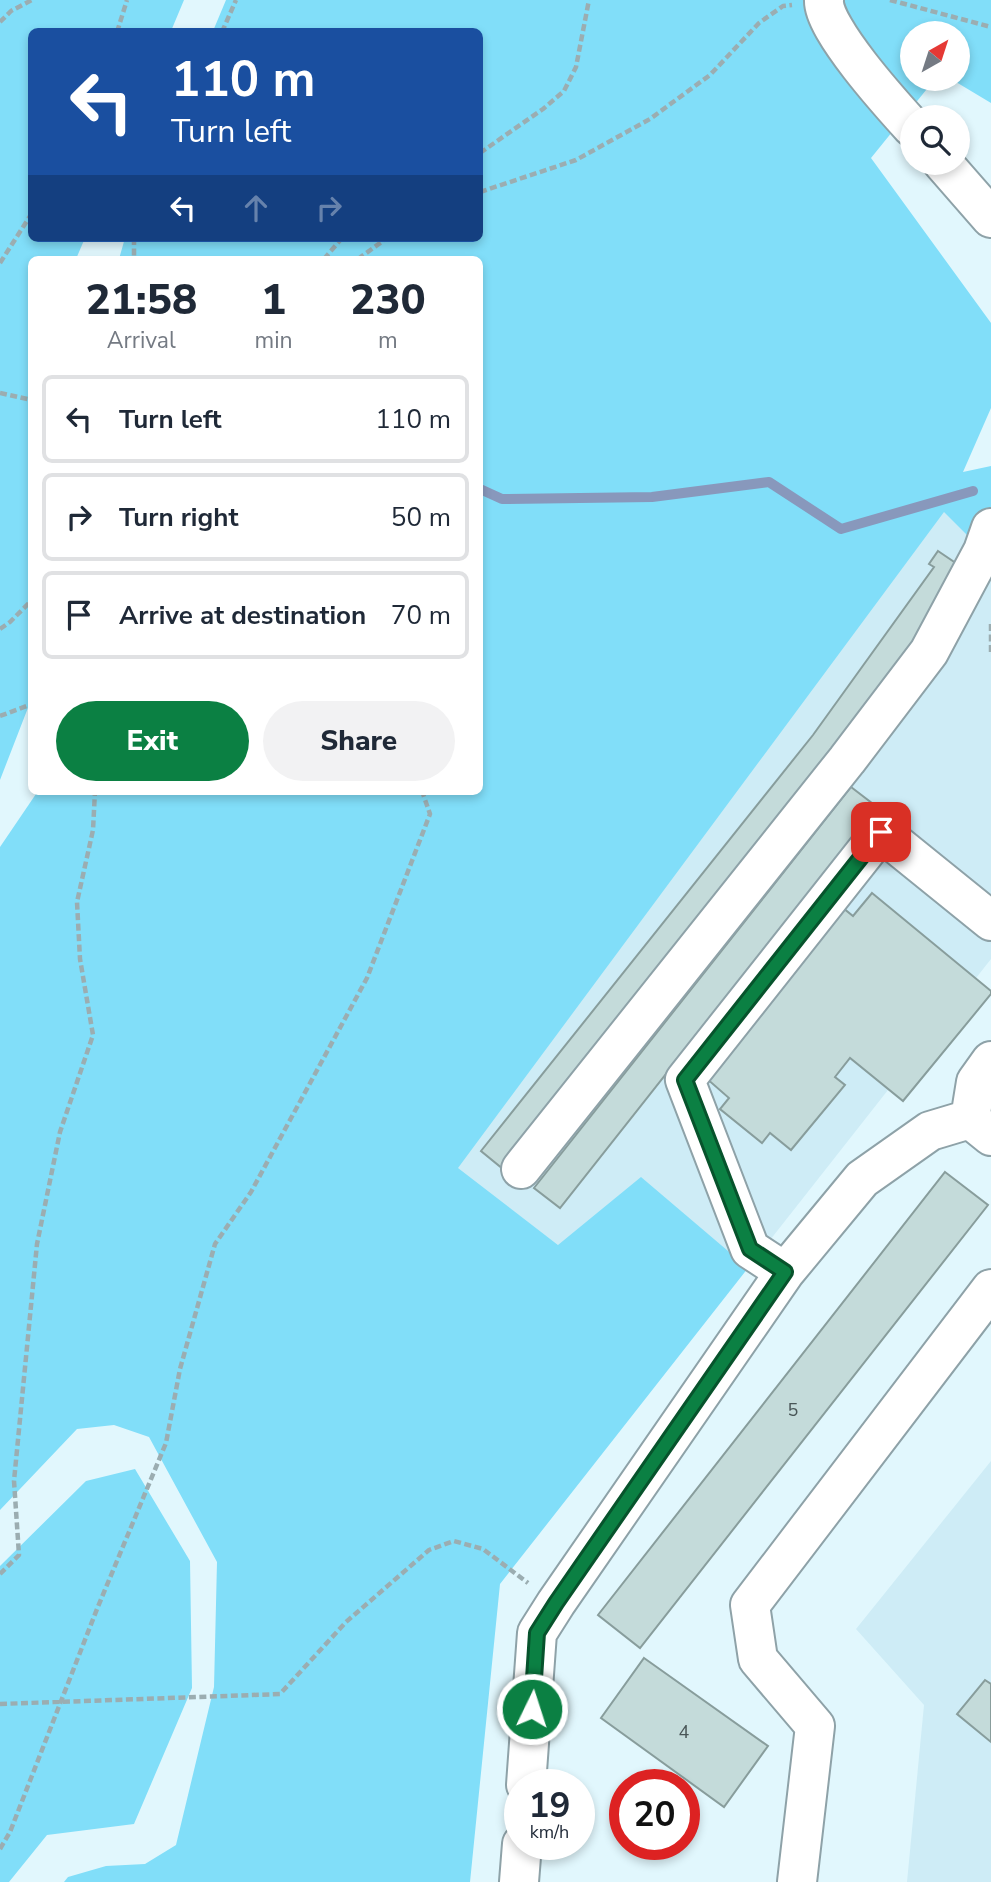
<!DOCTYPE html>
<html lang="en">
<head>
<meta charset="utf-8">
<style>
  :root { --surface:#fff; --page:#f2f2f3; --text:#1f2937; --muted:#747a83; --line:#e0e1e3; --accent:#0b8043 }
  body { margin:0; font-family:"Nunito Sans",sans-serif; background:var(--page); color:var(--text); height:100vh; display:flex; flex-direction:column; font-size:26px; white-space:nowrap }
  * { box-sizing:border-box; margin:0 }
  p { font-size:23px; color:var(--muted) }
  .icon { flex:none; width:38px; height:38px; fill:none; stroke:currentColor; stroke-width:2; stroke-linecap:round; stroke-linejoin:round }
  .map { position:relative; flex:1; overflow:hidden }
  .side { position:absolute; left:28px; top:256px; width:455px; height:539px; display:flex; flex-direction:column; background:var(--surface); border-radius:10px; box-shadow:0 4px 10px #0003 }
  .side>* { flex:none }
  .top-card { position:absolute; left:28px; top:28px; width:455px; height:214px; border-radius:10px; box-shadow:0 4px 10px #0003; background:#1a4fa0; color:#fff; overflow:hidden }
  .needle { width:46px; rotate:39deg }
  .controls { position:absolute; left:900px; top:21px; display:grid; gap:14px }
  .controls a { display:grid; place-items:center; width:70px; height:70px; border-radius:50%; background:var(--surface); box-shadow:0 4px 10px #0003; font-size:35px }
  .speed { position:absolute; left:504px; top:1769px; display:flex; gap:14px; font-size:35px; font-weight:700; text-align:center }
  .speed>* { display:grid; place-content:center; width:91px; height:91px; border-radius:50%; background:var(--surface); box-shadow:0 4px 10px #0003; line-height:1 }
  .speed small { font-size:18px; font-weight:400 }
  .speed .limit { border:10px solid #d22; background:#fff; color:#111 }
  .pin { position:absolute; display:grid; place-items:center; width:60px; height:60px; color:#fff; margin:-30px; border-radius:14px; box-shadow:0 4px 10px #0006 }
  .me { position:absolute; width:77px; margin:-38px; rotate:4deg; stroke-linejoin:round; filter:drop-shadow(0 0 5px #0008) }
  .turn { display:flex; align-items:center; gap:24px; height:147px; padding:0 28px; font-size:32px }
  .turn .icon { width:91px; height:91px; stroke-width:2.5 }
  .turn b { display:block; font-size:49px; line-height:60px }
  .lanes { display:flex; align-items:center; height:66px; padding:0 28px; background:#0003; justify-content:center; gap:35px; direction:ltr }
  .lanes .off { opacity:.35 }
  .eta { display:flex; justify-content:space-evenly; align-items:center; height:119px; text-align:center }
  .eta b { font-size:42px; font-weight:800; line-height:49px }
  .cta { display:flex; gap:14px; margin-top:auto; padding:14px 28px }
  .cta a { flex:1; height:80px; border-radius:42px; background:var(--accent); color:#fff; font-size:28px; font-weight:800; line-height:80px; text-align:center }
  .cta a+a { background:var(--page); color:var(--text) }
  ul { padding:0; list-style:none }
  li { display:flex; align-items:center; gap:21px; height:88px; margin:0 14px 10px; padding:0 14px; border:4px solid var(--line); border-radius:10px }
  li div { flex:1 }
  li b { display:block; font-size:26px }
  li em { font-style:normal }
  .map>svg:first-child { display:block }
  .built { fill:#ceecf6 }
  .green { fill:#81def9 }
  .lines { fill:none; stroke-linecap:round; stroke-linejoin:round }
  .stream { stroke:#8898bc; stroke-width:10 }
  .building { fill:#c4dbda; stroke:#889d9c; stroke-width:2 }
  .minor-casing { stroke:#8ea2a8; stroke-width:42 }
  .path { stroke:#9badb1; stroke-width:4.5; stroke-dasharray:7 3.5; stroke-linecap:butt }
  .minor { stroke:#fff; stroke-width:38 }
  .route-casing { stroke:#07532c; stroke-width:18 }
  .route { stroke:#0b8043; stroke-width:12 }
  .labels { text-anchor:middle; stroke-width:6; stroke-linejoin:round; paint-order:stroke }
  .number-label { font-size:18px; fill:#495657 }
</style>
</head>
<body>
<div class="map">
<svg width="991" height="1882" viewBox="0 0 991 1882">
  <rect width="100%" height="100%" fill="#e1f7fd"/>
  <!-- built -->
  <path class="built" d="M 944,511 L 991,559 L 991,959 L 748,1268 L 558,1245 L 457,1168 Z
    M 991,1461 L 991,1882 L 907,1882 L 924,1705 L 856,1629 Z"/>
  <!-- green -->
  <path class="green" d="M 0,0 L 184,0 L 171,31 L 32,32 L 32,238 L 85,238 L 76,259 L 32,259 L 31,700 L 0,780 Z
    M 226,0 L 991,0 L 991,103 L 951,79 L 957,79 L 957,33 L 912,33 L 912,79 L 935,79 L 871,158 L 991,323 L 991,408 L 963,472 L 991,466 L 991,559 L 944,512 L 458,1168 L 558,1245 L 641,1177 L 748,1268 L 500,1584 L 470,1882 L 64,1882 L 68,1877 L 106,1866 L 145,1864 L 176,1845 L 214,1687 L 217,1562 L 149,1437 L 114,1425 L 77,1429 L 0,1510 L 0,847 L 38,791 L 480,791 L 480,259 L 119,259 L 125,238 L 480,238 L 480,32 L 213,31 Z
    M 135,1469 L 190,1561 L 192,1688 L 134,1824 L 47,1835 L 9,1882 L 0,1882 L 0,1566 L 86,1481 Z"/>
  <g class="lines">
    <!-- stream -->
    <path class="stream" d="M 480,489 L 502,499 L 652,497 L 769,482 L 841,529 L 973,491"/>
  </g>
  <!-- building -->
  <path class="building" d="M 938,551 L 960,566 L 955,582 L 837,752 L 503,1169 L 481,1151 L 813,735 L 934,567 L 929,564 Z
    M 851,787 L 877,807 L 560,1208 L 534,1188 Z
    M 872,893 L 991,991 L 991,994 L 903,1101 L 850,1058 L 835,1077 L 845,1085 L 791,1150 L 770,1133 L 762,1143 L 720,1109 L 729,1098 L 706,1078 L 843,908 L 853,916 Z
    M 945,1172 L 988,1205 L 640,1648 L 598,1615 Z
    M 644,1658 L 768,1746 L 724,1807 L 601,1718 Z
    M 985,1680 L 991,1684 L 991,1742 L 957,1714 Z"/>
  <g class="lines">
    <defs>
      <path id="minor" d="M 824,0 C 822,28 892,105 912,127
        M 943,163 L 991,218
        M 970,1119 L 976,1082 L 991,1061
        M 521,1169 L 847,760 L 929,652 L 983,551 L 991,528
        M 785,1272 L 750,1249 L 685,1080 L 881,832 L 991,921
        M 526,1785 L 537,1633 L 556,1603 L 785,1272 L 862,1179 L 930,1131 L 970,1119 L 991,1136
        M 519,1882 L 522,1844
        M 797,1882 L 815,1726 L 758,1659 L 750,1605 L 991,1289"/>
    </defs>
    <!-- minor casing -->
    <use href="#minor" class="minor-casing"/>
    <!-- path -->
    <path class="path" d="M 890,0 L 991,27
      M 0,22 L 11,11 L 32,0
      M 117,32 L 127,0
      M 222,32 L 236,0
      M 480,153 L 543,109 L 564,91 L 576,67 L 589,0
      M 480,192 L 576,160 L 650,119 L 710,75 L 759,23 L 783,6 L 792,5
      M 134,238 L 134,259
      M 324,259 L 342,238
      M 358,259 L 387,238
      M 0,263 L 32,213
      M 0,393 L 32,400
      M 991,624 L 991,654
      M 0,629 L 10,622 L 32,600
      M 0,716 L 32,704
      M 0,1574 L 19,1555 L 14,1481 L 37,1244 L 60,1132 L 93,1035 L 80,959 L 77,902 L 93,830 L 95,791
      M 0,1704 L 280,1694 L 346,1622 L 429,1550 L 454,1541 L 483,1549 L 528,1583
      M 0,1849 L 10,1832 L 97,1609 L 166,1443 L 180,1369 L 215,1244 L 251,1192 L 367,978 L 430,814 L 422,791"/>
    <!-- minor -->
    <use href="#minor" class="minor"/>
  </g>
  <g class="lines">
    <defs>
      <path id="route" d="M 532,1709 L 537,1633 L 556,1603 L 785,1272 L 750,1249 L 685,1080 L 881,832"/>
    </defs>
    <!-- route casing -->
    <use href="#route" class="route-casing"/>
    <!-- route -->
    <use href="#route" class="route"/>
  </g>
  <g class="labels">
    <!-- number labels -->
    <g class="number-label">
      <text x="793" y="1416">5</text>
      <text x="684" y="1738">4</text>
    </g>
  </g>
</svg>
<div class="controls">
<a><svg class="needle" viewBox="-14 -14 28 28"><path d="M0-13l5 13h-10z" fill="#e53935"/><path d="M0 13l5-13h-10z" fill="#747a83"/></svg></a>
<a><svg class="icon" aria-label="search" viewBox="0 0 24 24"><circle cx="10" cy="10" r="6"/><path d="M15 15l6 6"/></svg></a>
</div>
<div class="speed"><div>19<small>km/h</small></div><div class="limit">20</div></div>
<div class="pin" style="left:881px;top:832px;background:#d93025"><svg class="icon" aria-label="arrive" viewBox="0 0 24 24"><path d="M6 21V4h12l-3 4 3 4H6"/></svg></div>
<svg class="me" style="left:532px;top:1709px" viewBox="-20 -20 40 40"><circle r="17" fill="#0b8043" stroke="#fff" stroke-width="3"/><path d="M0-11L8 9 0 5-8 9z" fill="#fff"/></svg>
<div class="top-card">
<div class="turn"><svg class="icon" aria-label="left" viewBox="0 0 24 24"><path d="M17 20v-9H6M10 6l-5 5 5 5"/></svg><div><b>110 m</b>Turn left</div></div>
<div class="lanes"><svg class="icon" aria-label="left" viewBox="0 0 24 24"><path d="M17 20v-9H6M10 6l-5 5 5 5"/></svg><svg class="icon off" aria-label="ahead" viewBox="0 0 24 24"><path d="M12 20V5M6 11l6-6 6 6"/></svg><svg class="icon off" aria-label="right" viewBox="0 0 24 24"><path d="M7 20v-9h11M14 6l5 5-5 5"/></svg></div>
</div>
<section class="side">
<div class="eta">
<div><b>21:58</b><p>Arrival</p></div>
<div><b>1</b><p>min</p></div>
<div><b>230</b><p>m</p></div>
</div>
<ul>
<li><svg class="icon" aria-label="left" viewBox="0 0 24 24"><path d="M17 20v-9H6M10 6l-5 5 5 5"/></svg><div><b>Turn left</b></div><em>110 m</em></li>
<li><svg class="icon" aria-label="right" viewBox="0 0 24 24"><path d="M7 20v-9h11M14 6l5 5-5 5"/></svg><div><b>Turn right</b></div><em>50 m</em></li>
<li><svg class="icon" aria-label="arrive" viewBox="0 0 24 24"><path d="M6 21V4h12l-3 4 3 4H6"/></svg><div><b>Arrive at destination</b></div><em>70 m</em></li>
</ul>
<div class="cta"><a>Exit</a><a>Share</a></div>
</section>
</div>
</body>
</html>
